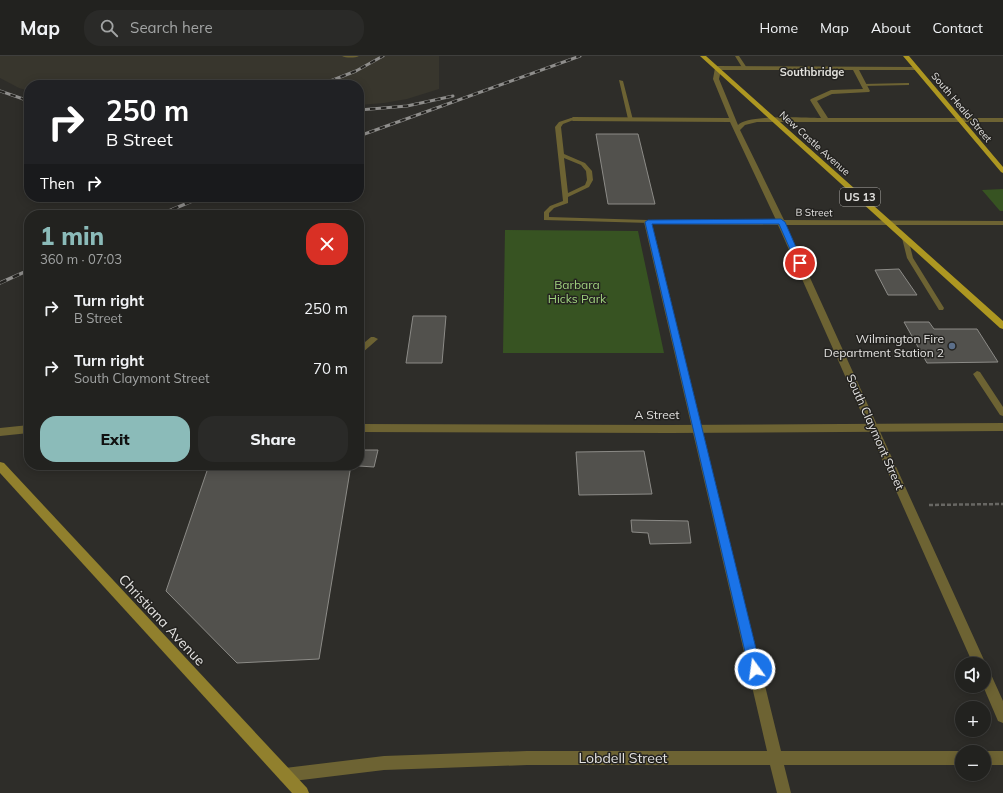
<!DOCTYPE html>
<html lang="en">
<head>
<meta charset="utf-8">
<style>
  :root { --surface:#22221f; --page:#2a2a28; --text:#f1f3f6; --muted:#a2a4a4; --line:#3f3f3d; --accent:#8bbbb9 }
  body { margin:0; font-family:Mulish,sans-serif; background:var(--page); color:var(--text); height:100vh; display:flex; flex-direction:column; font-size:15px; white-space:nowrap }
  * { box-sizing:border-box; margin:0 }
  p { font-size:13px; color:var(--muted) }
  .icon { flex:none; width:22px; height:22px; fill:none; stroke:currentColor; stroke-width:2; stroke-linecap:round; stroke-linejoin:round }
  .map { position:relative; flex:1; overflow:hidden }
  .details { position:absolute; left:24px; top:154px; width:340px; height:260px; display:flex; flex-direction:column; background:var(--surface); border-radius:16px; box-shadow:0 2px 10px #0003,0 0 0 1px var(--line) }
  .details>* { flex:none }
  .guide { position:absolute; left:24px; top:24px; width:340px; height:122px; border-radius:16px; box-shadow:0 2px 10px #0003,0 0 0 1px var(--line); background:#202124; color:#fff; overflow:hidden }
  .controls { position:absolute; left:955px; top:601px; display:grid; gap:8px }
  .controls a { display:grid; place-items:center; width:36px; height:36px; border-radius:50%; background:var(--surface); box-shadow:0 2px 10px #0003,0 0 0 1px var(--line); font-size:20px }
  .pin { position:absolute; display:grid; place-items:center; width:34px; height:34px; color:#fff; margin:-17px; border:2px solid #fff; border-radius:50%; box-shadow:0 1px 4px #0007 }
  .me { position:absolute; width:44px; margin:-22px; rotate:346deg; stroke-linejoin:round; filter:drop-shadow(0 0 3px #0008) }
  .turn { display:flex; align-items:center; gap:14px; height:84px; padding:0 16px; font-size:18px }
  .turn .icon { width:52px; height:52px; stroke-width:2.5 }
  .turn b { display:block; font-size:28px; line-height:34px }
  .then { display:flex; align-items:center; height:38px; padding:0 16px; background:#0003; gap:8px; font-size:15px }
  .round { display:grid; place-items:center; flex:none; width:42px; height:42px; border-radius:16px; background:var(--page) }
  .summary { display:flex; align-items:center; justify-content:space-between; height:68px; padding:0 16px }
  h1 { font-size:24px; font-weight:800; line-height:30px; color:var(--accent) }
  .primary-button { display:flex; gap:8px; margin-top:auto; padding:8px 16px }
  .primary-button a { flex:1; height:46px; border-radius:16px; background:var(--accent); color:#111; font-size:16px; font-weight:800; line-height:46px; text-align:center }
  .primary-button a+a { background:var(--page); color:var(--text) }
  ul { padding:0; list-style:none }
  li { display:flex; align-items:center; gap:12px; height:60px; padding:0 16px }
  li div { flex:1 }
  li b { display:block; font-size:15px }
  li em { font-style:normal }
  header { display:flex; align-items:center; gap:24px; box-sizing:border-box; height:56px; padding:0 20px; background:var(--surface); border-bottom:1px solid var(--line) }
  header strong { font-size:19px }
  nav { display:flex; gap:22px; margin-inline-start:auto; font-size:14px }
  .search { width:280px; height:36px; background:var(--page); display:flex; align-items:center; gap:10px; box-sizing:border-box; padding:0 14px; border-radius:16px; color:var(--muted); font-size:15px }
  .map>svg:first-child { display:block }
  .built { fill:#38362d }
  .green { fill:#375322 }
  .building { fill:#52514d; stroke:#8c8b87 }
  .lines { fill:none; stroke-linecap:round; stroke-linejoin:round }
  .path { stroke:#686763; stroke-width:2.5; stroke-dasharray:4 2; stroke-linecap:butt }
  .service { fill:#6d6333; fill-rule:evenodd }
  .minor { fill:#6d6333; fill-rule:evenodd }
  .tertiary { fill:#6d6333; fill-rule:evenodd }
  .secondary { fill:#91802d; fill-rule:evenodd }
  .primary { fill:#ad9721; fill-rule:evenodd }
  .rail-far1-casing { stroke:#8f8e8c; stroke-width:3 }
  .rail-casing { stroke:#8f8e8c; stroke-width:3.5 }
  .rail-far1 { stroke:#242320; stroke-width:2; stroke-dasharray:5.5; stroke-linecap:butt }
  .rail { stroke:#242320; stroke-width:2.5; stroke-dasharray:7; stroke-linecap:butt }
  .route { fill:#1a73e8; stroke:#114b97 }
  .service-dot { fill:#5c6f8a; stroke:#242320; stroke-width:1.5 }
  .labels { text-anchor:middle; stroke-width:3; stroke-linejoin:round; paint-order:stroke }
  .far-street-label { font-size:10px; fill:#e3e2e0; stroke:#242320 }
  .far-neighbourhood-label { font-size:11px; font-weight:bold; fill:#e3e2dd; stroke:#242320 }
  .shield { fill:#242320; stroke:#aaa9a6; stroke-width:1 }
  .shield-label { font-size:11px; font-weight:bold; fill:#e3e2e0 }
  .park-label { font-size:12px; fill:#a0d27e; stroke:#242320 }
  .poi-label { font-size:12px; fill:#e3e2e0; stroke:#242320; text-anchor:end }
  .street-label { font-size:12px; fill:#e3e2e0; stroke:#242320 }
  .near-street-label { font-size:14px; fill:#e3e2e0; stroke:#242320 }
</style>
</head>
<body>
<header>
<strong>Map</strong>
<div class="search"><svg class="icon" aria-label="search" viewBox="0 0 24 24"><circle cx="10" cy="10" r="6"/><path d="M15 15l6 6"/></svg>Search here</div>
<nav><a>Home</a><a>Map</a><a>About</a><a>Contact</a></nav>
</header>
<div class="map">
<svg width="1003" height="737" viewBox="0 0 1003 737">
  <rect width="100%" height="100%" fill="#2e2d29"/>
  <!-- built -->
  <path class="built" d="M 0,0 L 439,0 L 439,33 L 407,43 L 384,47 L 359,49 L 359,29 L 29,29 L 29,35 L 19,32 L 0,22 Z"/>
  <!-- green -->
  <path class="green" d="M 1003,133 L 1003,155 L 1000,155 L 982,134 Z
    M 505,174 L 638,175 L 664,297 L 503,297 Z"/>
  <!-- building -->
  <path class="building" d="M 596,78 L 638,78 L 655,148 L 608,148 Z
    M 899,213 L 917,239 L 888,239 L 875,214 Z
    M 413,260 L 446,260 L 442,307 L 406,307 Z
    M 904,266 L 929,266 L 934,273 L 977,273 L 998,306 L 927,307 Z
    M 359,394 L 378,394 L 374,411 L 359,410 Z
    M 644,395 L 652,438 L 579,439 L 576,396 Z
    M 209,409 L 351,409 L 319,603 L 237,607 L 166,535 Z
    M 631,464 L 688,465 L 691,487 L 650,488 L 648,477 L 632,476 Z"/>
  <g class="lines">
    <!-- path -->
    <path class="path" d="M 929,449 L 1003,448"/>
    <!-- service -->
    <path class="service" d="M 342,0 L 359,0 C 355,2 346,2 342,0 Z
      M 735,0 L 739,0 L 747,12 L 747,13 L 743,13 Z
      M 619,24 L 623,25 L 633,64 L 628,63 Z
      M 907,27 L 909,27 L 909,29 L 863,30 L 861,29 L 863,28 Z
      M 571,62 L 576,63 L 563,68 L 561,71 L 564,98 L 585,107 L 592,115 L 593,124 L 589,131 L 568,141 L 568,147 L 554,152 L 549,157 L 549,161 L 648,164 L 651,166 L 650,167 L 544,164 L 544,156 L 550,150 L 563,145 L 555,71 L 559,66 ZM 564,102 L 581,109 L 586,115 L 587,124 L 585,129 L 568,137 Z
      M 905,180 L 908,182 L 913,202 L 944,252 L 943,254 L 939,254 L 907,202 L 902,182 Z
      M 371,281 L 374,281 L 378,283 L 362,297 L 359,297 L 359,291 Z
      M 977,315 L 980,316 L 1003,351 L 1003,360 L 1000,359 L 973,318 Z"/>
    <!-- minor -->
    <path class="minor" d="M 718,10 L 916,11 L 918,12 L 918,14 L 859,14 L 870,35 L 869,36 L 832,38 L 817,45 L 828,62 L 1003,62 L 1003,66 L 757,66 L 745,69 L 740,74 L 784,164 L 1003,165 L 1003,169 L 786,169 L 984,604 L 985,608 L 984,611 L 984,608 L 973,608 L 778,169 L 652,168 L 781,695 L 962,695 L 964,696 L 962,696 L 962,709 L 784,709 L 791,737 L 777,737 L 770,709 L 527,709 L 384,714 L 285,726 L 280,724 L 278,719 L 280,714 L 285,712 L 384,700 L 527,695 L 767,695 L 644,166 L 648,164 L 776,164 L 730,66 L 573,65 L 570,63 L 573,61 L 729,62 L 713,23 L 715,12 ZM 721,14 L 853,14 L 863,33 L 831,34 L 811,43 L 810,44 L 821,62 C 804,62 749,58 738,69 L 719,23 Z
      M 984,612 L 989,614 L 1003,645 L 1003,667 L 998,665 L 983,630 L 984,630 Z
      M 984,695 L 1003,695 L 1003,709 L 984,709 L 984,696 L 982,696 Z"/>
    <!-- tertiary -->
    <path class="tertiary" d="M 1003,367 L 1003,375 L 669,377 L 359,376 L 359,368 L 669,369 Z
      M 29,369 L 29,377 L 0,380 L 0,372 Z"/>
    <!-- secondary -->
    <path class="secondary" d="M 0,406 L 4,407 L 307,732 L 309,737 L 292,737 L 0,417 Z"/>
    <!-- primary -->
    <path class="primary" d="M 700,0 L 706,0 L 1003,265 L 1003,273 L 1000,272 Z
      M 903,0 L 909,0 L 1003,111 L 1003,117 L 1001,116 Z"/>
    <defs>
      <path id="rail-far1" d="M 320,29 L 356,15 L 383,0
        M 0,35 L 29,45
        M 359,54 L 407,50 L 453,40
        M 359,80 L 580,0"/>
      <path id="rail" d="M 159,159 L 202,141
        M 0,227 L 29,214"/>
    </defs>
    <!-- rail-far1 casing -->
    <use href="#rail-far1" class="rail-far1-casing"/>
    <!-- rail casing -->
    <use href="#rail" class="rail-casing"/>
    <!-- rail-far1 -->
    <use href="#rail-far1" class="rail-far1"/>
    <!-- rail -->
    <use href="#rail" class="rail"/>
  </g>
  <!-- route -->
  <path class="route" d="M 781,163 L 785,166 L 803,207 L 802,208 L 800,209 L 796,207 L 779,168 L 652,168 L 761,613 L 759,617 L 755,618 L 751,617 L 749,613 L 645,166 L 648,164 Z"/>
  <!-- markers -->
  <circle class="service-dot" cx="952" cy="290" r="4"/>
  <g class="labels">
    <!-- far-street labels -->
    <g class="far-street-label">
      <text transform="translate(962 51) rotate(50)" y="4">South Heald Street</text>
      <text transform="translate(815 87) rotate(42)" y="4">New Castle Avenue</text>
      <text transform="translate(814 156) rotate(1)" y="4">B Street</text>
    </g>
    <!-- far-neighbourhood labels -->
    <g class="far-neighbourhood-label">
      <text x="812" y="20">Southbridge</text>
    </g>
    <!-- shield labels -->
    <rect class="shield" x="840" y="132" width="40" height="18" rx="3"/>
    <g class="shield-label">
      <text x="860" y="145">US 13</text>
    </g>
    <!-- park labels -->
    <g class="park-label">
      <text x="577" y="233">Barbara<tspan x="577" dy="14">Hicks Park</tspan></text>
    </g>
    <!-- poi labels -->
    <g class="poi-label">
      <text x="944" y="287">Wilmington Fire<tspan x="944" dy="14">Department Station 2</tspan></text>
    </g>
    <!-- street labels -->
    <g class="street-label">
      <text x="657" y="363">A Street</text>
      <text transform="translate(875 376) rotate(66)" y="4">South Claymont Street</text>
    </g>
    <!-- near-street labels -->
    <g class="near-street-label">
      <text transform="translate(162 564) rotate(47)" y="5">Christiana Avenue</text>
      <text x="623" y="707">Lobdell Street</text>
    </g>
  </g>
</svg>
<div class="controls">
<a><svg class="icon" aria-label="sound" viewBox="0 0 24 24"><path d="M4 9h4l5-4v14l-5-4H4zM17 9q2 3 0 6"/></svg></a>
<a>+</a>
<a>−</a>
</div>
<div class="pin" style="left:800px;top:207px;background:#d93025"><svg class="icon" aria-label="arrive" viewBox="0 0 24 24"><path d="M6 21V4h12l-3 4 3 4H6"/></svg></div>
<svg class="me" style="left:755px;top:613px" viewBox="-20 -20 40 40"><circle r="17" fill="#1a73e8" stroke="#fff" stroke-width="3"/><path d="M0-11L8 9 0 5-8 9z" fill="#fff"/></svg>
<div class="guide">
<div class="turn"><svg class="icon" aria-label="right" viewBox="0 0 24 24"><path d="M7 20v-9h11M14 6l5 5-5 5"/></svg><div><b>250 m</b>B Street</div></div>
<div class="then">Then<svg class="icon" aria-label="right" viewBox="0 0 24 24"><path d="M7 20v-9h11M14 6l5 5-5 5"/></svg></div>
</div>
<section class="details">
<div class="summary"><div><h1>1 min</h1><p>360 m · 07:03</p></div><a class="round" style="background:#d93025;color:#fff"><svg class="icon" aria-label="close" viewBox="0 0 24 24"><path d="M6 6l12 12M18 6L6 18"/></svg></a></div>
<ul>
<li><svg class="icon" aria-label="right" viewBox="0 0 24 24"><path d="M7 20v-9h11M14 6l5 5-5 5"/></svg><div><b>Turn right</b><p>B Street</p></div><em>250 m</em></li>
<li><svg class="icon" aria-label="right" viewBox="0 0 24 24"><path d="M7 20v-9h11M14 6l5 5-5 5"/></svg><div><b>Turn right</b><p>South Claymont Street</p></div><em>70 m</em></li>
</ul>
<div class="primary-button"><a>Exit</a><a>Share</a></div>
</section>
</div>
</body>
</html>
